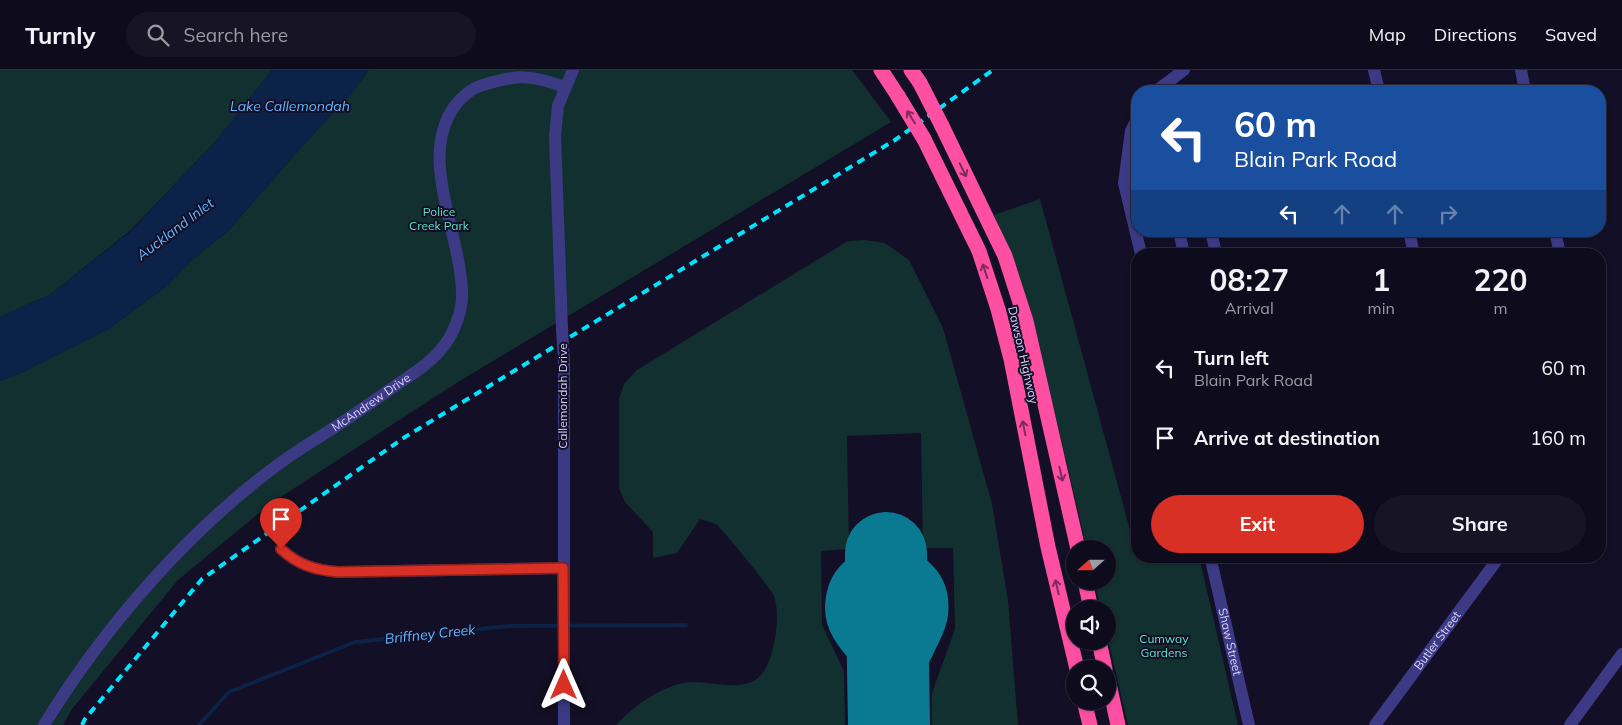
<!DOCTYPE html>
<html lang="en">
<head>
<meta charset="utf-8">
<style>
  :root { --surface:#0e0b1c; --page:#171425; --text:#f1f3f6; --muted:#9b9ba3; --line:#2e2b3b; --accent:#d93025 }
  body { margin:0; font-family:Mulish,sans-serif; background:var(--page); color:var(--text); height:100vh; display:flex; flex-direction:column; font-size:19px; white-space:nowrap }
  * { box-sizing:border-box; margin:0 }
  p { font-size:16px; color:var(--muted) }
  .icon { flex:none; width:28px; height:28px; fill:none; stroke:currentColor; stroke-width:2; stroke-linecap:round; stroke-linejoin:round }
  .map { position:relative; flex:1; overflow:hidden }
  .details { position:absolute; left:1131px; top:178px; width:475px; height:315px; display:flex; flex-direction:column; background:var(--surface); border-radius:20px; box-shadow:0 1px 4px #0004,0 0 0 1px var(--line) }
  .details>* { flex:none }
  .top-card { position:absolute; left:1131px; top:15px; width:475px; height:152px; border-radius:20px; box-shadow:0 1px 4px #0004,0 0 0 1px var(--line); background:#1a4fa0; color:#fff; overflow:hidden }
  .needle { width:32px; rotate:249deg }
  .tools { position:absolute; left:1066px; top:470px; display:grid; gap:10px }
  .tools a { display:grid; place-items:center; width:50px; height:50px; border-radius:50%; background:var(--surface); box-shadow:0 1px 4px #0004,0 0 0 1px var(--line); font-size:25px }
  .pin { position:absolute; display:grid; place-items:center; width:42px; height:42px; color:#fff; margin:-51px -21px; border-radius:50% 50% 50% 0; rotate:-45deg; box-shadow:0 0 5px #0007 }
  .pin .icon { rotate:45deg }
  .me { position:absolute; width:55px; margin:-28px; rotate:0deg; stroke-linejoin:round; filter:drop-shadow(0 0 4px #0008) }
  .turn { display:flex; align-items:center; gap:18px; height:105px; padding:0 20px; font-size:22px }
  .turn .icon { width:65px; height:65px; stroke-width:2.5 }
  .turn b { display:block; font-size:35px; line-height:42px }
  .lanes { display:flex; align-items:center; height:48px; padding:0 20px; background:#0003; justify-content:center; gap:25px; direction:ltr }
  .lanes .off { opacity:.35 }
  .eta { display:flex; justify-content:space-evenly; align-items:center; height:85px; text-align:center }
  .eta b { font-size:30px; font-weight:700; line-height:35px }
  .action { display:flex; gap:10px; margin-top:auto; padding:10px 20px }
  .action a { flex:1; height:58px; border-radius:30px; background:var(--accent); color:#fff; font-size:20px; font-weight:700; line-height:58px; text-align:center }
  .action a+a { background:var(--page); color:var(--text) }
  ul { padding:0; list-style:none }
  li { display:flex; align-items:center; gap:15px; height:70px; padding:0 20px }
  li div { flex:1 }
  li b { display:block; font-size:19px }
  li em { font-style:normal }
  header { display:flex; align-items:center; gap:30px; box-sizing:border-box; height:70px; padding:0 25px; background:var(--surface); border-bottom:1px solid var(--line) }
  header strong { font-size:24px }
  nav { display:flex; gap:28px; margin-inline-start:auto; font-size:18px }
  .search { width:350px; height:45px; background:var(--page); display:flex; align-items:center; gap:12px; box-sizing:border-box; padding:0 18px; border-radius:28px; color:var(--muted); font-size:19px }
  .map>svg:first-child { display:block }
  .green { fill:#12302f }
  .water { fill:#0c2248 }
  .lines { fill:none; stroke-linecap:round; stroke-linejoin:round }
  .stream { stroke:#0c2248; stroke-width:4 }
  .taxiway { stroke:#0a7a92; stroke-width:32 }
  .runway { stroke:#0a7a92; stroke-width:82 }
  .minor { stroke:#3d3a85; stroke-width:12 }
  .highway { stroke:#ff4fa3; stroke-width:15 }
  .rail { stroke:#00e5ff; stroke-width:4; stroke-dasharray:8 6; stroke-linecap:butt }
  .minor-bridge { stroke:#3d3a85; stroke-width:12 }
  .highway-bridge { stroke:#ff4fa3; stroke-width:15 }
  .oneway { stroke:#7d2c5e }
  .route-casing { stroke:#8d1f18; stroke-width:12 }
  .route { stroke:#d93025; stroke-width:9 }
  .labels { text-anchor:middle; stroke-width:4; stroke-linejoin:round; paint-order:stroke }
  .park-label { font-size:12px; fill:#5fe0c0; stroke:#130f26 }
  .street-label { font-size:12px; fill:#d9d4ff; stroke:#130f26 }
  .water-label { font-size:14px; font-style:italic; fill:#62b6ff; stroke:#130f26 }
</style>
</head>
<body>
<header>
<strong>Turnly</strong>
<div class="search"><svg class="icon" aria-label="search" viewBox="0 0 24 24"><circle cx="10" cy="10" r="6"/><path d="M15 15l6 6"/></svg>Search here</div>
<nav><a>Map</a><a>Directions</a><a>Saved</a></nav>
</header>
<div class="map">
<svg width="1622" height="655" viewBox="0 0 1622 655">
  <rect width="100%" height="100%" fill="#130f26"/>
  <!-- green -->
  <path class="green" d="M 0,0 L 272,0 L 216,71 L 131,160 L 51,224 L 0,247 Z
    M 369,0 L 852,0 L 891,52 L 458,312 L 270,434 L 178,510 L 72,639 L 63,655 L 0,655 L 0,311 L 21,303 L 107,260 L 167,216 L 192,190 L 228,161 L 305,73 L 351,24 Z
    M 1040,129 L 1130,460 L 1137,467 L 1138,486 L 1199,486 L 1238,655 L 1128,655 L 1108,569 L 1108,539 L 1101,539 L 1094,511 L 1108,511 L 1108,479 L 1087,479 C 1073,419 1059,360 1044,301 C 1030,248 1016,196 994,145 Z
    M 864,170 L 885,173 L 909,190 L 943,258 L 992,434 L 1008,530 L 1018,655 L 932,655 L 932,623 L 955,559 L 953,478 L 923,478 L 921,363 L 847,366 L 849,479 L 821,481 L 822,555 L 844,601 L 845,655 L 616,655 C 634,636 657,619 683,613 C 706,608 742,625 760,606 C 775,591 781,546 774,526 C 772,520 724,461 717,455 C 713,452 705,451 700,449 L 677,483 L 653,488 L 653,462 L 625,432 L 619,418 L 619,329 L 624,314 L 637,300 L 848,171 Z"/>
  <!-- water -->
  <path class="water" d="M 272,0 L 369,0 L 351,24 L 305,73 L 228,161 L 192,190 L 167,216 L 107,260 L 21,303 L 0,311 L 0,247 L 51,224 L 131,161 L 216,71 Z"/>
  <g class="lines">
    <!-- stream -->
    <path class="stream" d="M 199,655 L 229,622 L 355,572 L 510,556 L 686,555"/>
    <!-- taxiway -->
    <path class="taxiway" d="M 888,655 C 887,639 889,621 882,606 C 870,582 840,566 841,536 C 844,473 940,481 932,544 C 931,556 923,567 918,579 C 908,598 898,617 888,636"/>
    <!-- runway -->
    <path class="runway" d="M 886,483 L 889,655"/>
    <!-- minor -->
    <g class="minor">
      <path d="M 1374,0 L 1379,21"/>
      <path d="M 1521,0 L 1525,21"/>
      <path d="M 1156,21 L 1184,0"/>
      <path d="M 1138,47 L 1131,61 L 1124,113 L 1141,184"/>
      <path d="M 1179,161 L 1184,184"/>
      <path d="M 1211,161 L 1215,179 L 1214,184"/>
      <path d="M 1409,161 L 1414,184"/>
      <path d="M 1555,161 L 1560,184"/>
      <path d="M 562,259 L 555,66 L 558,36 L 573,0"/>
      <path d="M 564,291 L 564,655"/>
      <path d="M 281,479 C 298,495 315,500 338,502 L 563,498"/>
      <path id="s1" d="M 1210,486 L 1249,655"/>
      <path id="s2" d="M 44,655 C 105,556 189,459 283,391 C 301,378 320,367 338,355 C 356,343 374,331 392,318 C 412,304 434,292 448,270 C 455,259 462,240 462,227 C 463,167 417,90 454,37 C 461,27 472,18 483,15 C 518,4 531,5 565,17"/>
      <path id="s3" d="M 1375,655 L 1500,486"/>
      <path d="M 1570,655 L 1622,584"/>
    </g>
    <!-- highway -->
    <path class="highway" d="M 881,0 L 898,26
      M 911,0 L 920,13
      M 942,56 L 1005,186 L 1026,251 L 1078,479
      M 924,69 L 979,181 L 998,239 L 1011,289 L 1048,477 L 1077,599
      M 1085,511 L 1091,539
      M 1099,571 L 1105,599
      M 1108,609 L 1118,655
      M 1084,631 L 1090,655"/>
    <!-- rail -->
    <path class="rail" d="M 82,655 L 85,649 L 202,509 L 405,367 L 895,70 L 993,0"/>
    <!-- minor-bridge -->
    <path class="minor-bridge" d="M 562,259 L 564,291"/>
    <!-- highway-bridge -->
    <path class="highway-bridge" d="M 920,13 L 942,56
      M 898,26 L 924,69"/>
  </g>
  <!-- one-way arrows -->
  <defs><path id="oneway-shaft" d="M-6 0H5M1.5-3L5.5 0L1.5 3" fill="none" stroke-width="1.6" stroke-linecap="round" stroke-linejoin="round" transform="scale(1.25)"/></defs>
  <g class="oneway">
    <use href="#oneway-shaft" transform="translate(911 47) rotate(-122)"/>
    <use href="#oneway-shaft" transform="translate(963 100) rotate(64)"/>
    <use href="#oneway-shaft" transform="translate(985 201) rotate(-108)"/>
    <use href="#oneway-shaft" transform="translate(1024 358) rotate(-101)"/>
    <use href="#oneway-shaft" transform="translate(1061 404) rotate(77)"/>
    <use href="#oneway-shaft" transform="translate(1057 517) rotate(-103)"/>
  </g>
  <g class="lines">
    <defs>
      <path id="route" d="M 281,479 C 298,495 315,500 338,502 L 563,498 L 564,615"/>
    </defs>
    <!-- route casing -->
    <use href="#route" class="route-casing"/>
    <!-- route -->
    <use href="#route" class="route"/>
  </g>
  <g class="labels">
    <!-- park labels -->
    <g class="park-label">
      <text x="439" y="146">Police<tspan x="439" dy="14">Creek Park</tspan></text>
      <text x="1164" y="573">Cumway<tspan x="1164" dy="14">Gardens</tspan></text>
    </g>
    <!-- street labels -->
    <g class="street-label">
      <text transform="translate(1023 285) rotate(77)" y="4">Dawson Highway</text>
      <text transform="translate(563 326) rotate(-90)" y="4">Callemondah Drive</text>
      <text dy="4" stroke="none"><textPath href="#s2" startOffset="464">McAndrew Drive</textPath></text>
      <text dy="4" stroke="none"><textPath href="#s1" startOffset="88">Shaw Street</textPath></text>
      <text dy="4" stroke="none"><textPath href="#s3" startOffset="105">Butler Street</textPath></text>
    </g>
    <!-- water labels -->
    <g class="water-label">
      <text x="290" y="41">Lake Callemondah</text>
      <text transform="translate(175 159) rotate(-37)" y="5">Auckland Inlet</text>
      <text transform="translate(430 564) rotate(-6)" y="5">Briffney Creek</text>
    </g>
  </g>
</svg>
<div class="tools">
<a><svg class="needle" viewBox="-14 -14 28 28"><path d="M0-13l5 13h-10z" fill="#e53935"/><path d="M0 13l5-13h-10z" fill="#9b9ba3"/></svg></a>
<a><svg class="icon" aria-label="sound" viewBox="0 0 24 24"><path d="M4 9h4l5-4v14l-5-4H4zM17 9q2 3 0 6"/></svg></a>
<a><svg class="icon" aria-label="search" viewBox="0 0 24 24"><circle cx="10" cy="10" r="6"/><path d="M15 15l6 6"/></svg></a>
</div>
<div class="pin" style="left:281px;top:479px;background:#d93025"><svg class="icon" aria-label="arrive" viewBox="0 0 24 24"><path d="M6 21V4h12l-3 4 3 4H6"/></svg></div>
<svg class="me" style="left:564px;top:615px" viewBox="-20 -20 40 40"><path d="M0-17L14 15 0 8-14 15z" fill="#d93025" stroke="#fff" stroke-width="4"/></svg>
<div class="top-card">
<div class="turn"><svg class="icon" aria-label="left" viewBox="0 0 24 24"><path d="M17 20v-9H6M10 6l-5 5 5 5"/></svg><div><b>60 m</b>Blain Park Road</div></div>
<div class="lanes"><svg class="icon" aria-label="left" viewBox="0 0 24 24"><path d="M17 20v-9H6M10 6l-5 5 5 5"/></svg><svg class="icon off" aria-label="ahead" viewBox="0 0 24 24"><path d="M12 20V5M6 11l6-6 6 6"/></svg><svg class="icon off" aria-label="ahead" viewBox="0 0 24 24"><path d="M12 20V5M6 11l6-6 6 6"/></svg><svg class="icon off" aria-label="right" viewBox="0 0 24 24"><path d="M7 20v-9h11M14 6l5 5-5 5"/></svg></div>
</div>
<section class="details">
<div class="eta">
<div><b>08:27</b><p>Arrival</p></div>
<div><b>1</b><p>min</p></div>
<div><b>220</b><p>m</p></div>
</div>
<ul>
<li><svg class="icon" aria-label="left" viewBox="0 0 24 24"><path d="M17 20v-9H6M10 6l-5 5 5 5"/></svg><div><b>Turn left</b><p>Blain Park Road</p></div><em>60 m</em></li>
<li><svg class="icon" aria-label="arrive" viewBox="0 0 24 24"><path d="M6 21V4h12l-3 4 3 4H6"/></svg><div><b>Arrive at destination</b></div><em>160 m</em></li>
</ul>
<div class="action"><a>Exit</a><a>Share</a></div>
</section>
</div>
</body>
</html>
